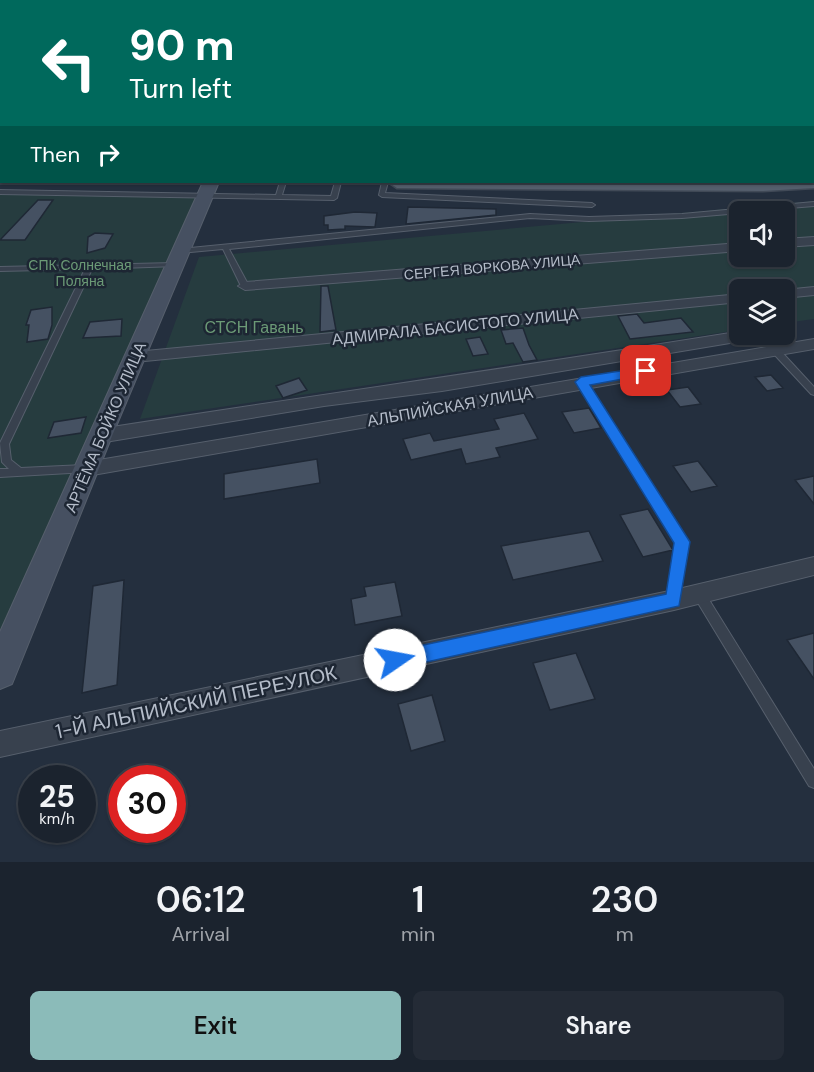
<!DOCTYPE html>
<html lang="en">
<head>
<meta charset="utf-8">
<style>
  :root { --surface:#1b232e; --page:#242b36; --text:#f1f3f6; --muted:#a0a4aa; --line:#39404a; --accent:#8bbbb9 }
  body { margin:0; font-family:"DM Sans",sans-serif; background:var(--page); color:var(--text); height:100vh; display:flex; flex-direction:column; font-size:22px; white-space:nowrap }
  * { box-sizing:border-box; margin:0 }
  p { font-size:20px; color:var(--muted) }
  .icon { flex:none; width:33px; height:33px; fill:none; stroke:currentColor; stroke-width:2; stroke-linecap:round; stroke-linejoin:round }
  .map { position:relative; height:862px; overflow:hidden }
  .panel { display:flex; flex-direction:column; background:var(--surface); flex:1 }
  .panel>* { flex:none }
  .banner { position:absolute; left:0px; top:0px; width:814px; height:183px; box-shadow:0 2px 4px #0004,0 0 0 2px var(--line); background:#00695c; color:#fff; overflow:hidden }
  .fabs { position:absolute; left:729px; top:201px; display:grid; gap:12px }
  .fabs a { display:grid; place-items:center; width:66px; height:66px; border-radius:9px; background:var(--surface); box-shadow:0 2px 4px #0004,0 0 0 2px var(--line); font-size:30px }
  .speed { position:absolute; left:18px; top:765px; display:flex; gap:12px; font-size:30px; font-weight:700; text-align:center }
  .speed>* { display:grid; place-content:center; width:78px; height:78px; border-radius:50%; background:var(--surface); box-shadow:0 2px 4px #0004,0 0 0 2px var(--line); line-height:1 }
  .speed small { font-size:15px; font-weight:400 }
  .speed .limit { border:9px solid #d22; background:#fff; color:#111 }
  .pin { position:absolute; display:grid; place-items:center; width:51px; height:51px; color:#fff; margin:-26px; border-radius:12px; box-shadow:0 3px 9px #0006 }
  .me { position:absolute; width:66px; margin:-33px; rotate:78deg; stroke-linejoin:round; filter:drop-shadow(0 0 4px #0008) }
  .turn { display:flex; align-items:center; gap:21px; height:126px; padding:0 30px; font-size:27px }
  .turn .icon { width:78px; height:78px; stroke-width:2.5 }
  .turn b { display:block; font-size:42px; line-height:51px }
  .then { display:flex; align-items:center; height:57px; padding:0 30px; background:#0003; gap:12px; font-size:22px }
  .eta { display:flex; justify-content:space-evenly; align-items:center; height:102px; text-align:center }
  .eta b { font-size:36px; font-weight:600; line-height:42px }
  .cta { display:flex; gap:12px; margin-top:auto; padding:12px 30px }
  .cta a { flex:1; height:69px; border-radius:9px; background:var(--accent); color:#111; font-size:24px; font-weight:600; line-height:69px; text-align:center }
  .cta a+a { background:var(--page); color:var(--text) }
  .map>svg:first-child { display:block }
  .green { fill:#263c3f; fill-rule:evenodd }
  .building { fill:#455162; stroke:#1f2835; stroke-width:1.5 }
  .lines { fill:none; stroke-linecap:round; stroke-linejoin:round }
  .service-casing { stroke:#565f6c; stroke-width:2 }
  .minor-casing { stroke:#565f6c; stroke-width:2 }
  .secondary-casing { stroke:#565f6c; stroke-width:2 }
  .primary-casing { stroke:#414a57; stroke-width:3 }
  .path { stroke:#44595c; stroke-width:1.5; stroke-dasharray:2 2; stroke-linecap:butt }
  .service { fill:#38414e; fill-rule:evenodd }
  .minor { fill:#38414e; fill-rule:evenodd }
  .secondary { fill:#465061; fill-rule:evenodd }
  .primary { fill:#56606e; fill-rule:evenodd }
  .route { fill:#1a73e8; stroke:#114b97; stroke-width:1.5 }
  .labels { text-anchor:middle; stroke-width:5; stroke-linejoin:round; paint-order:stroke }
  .far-park-label { font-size:14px; fill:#6b9a76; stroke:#1d2633 }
  .far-street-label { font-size:14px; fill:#b4bcc9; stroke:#1d2633 }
  .street-label { font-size:16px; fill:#b4bcc9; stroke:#1d2633 }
  .park-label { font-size:16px; fill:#6b9a76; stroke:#1d2633 }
  .near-street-label { font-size:20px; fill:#b4bcc9; stroke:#1d2633 }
</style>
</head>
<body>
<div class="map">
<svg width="814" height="862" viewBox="0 0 814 862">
  <rect width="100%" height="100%" fill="#242f3e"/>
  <!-- green -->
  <path class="green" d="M 0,191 L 202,194 L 83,467 L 0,472 Z
    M 814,201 L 814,319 L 785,323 L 784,290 L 740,290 L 739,330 L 140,419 L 199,257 ZM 740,212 L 784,212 L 784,256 L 740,256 Z
    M 79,472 L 0,654 L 0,477 Z"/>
  <!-- building -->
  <path class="building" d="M 38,200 L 53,200 L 25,240 L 0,240 Z
    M 408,207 L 496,209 L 496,215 L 406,224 Z
    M 355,212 L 377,213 L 375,227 L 345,226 L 345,229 L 328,230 L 328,225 L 324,225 L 324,216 Z
    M 95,233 L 113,234 L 105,248 L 87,253 L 88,237 Z
    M 321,286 L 328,286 L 336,330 L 320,332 Z
    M 52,307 L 52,325 L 48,339 L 27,342 L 29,325 L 26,325 L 31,310 Z
    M 637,314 L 644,323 L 681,318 L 693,332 L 630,339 L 618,316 Z
    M 122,319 L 121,336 L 83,338 L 90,322 Z
    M 523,328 L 529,345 L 537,360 L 523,362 L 513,343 L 506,344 L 501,330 Z
    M 480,337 L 488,354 L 473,356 L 466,339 Z
    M 771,375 L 783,388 L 767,391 L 755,377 Z
    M 299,378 L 307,390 L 283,398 L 276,386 Z
    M 688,387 L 701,404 L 680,407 L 667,390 Z
    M 589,408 L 601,428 L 574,433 L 562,412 Z
    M 524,413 L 538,439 L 496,448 L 500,457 L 466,464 L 461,449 L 411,460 L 403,439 L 430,433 L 434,441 L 499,429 L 494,419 Z
    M 86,417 L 81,433 L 48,438 L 54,422 Z
    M 317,459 L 320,483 L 224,499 L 224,474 Z
    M 698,461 L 717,486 L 691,492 L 673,466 Z
    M 814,476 L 814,504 L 795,480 Z
    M 648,509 L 673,550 L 643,557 L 620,515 Z
    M 589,531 L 603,561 L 513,580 L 501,546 Z
    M 124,580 L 117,685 L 82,693 L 93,586 Z
    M 395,582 L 402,616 L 355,625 L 351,599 L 366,596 L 364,587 Z
    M 814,633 L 814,679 L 787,640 Z
    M 576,653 L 595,699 L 550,710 L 533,663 Z
    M 432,695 L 445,741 L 411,751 L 398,704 Z"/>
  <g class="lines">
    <defs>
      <path id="service" d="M 103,0 L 108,0 L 109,1 L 105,2 Z
        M 229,0 L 234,0 L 227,2 Z
        M 377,0 L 382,0 L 375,2 Z
        M 0,25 L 2,25 L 2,27 L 0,27 Z
        M 0,43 L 2,43 L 2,45 L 0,45 Z
        M 0,59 L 2,59 L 2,62 L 0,62 Z
        M 0,76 L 2,76 L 2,78 L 0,78 Z
        M 813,77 L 814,77 L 814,80 L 813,80 Z
        M 0,87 L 2,87 L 2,89 L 0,89 Z
        M 0,104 L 2,104 L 2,107 L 0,107 Z
        M 0,135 L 2,135 L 2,139 L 0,139 Z
        M 280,182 L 286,182 L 282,195 L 331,196 L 335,182 L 341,182 L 337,198 L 334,200 L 0,194 L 0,190 L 276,195 Z
        M 382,182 L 388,182 L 385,193 L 592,203 L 595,205 L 592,207 L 382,197 L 379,195 Z
        M 814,202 L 814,206 L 740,212 L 740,213 L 682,218 L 589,221 L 530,218 L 229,249 L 249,286 L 245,288 L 241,286 L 223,249 L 180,253 L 177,251 L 180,249 L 530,214 L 589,217 L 682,214 Z
        M 175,263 L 178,265 L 177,266 L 92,269 L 9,444 L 11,460 L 21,468 L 84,465 L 87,466 L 89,469 L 87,472 L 0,477 L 0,469 L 9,469 L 2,462 L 0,443 L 85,269 L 0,271 L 0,267 Z
        M 775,347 L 778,348 L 814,387 L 814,395 L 811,394 L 772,352 L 771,350 L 772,348 Z
        M 581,379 L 584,380 L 687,542 L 678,604 L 674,605 L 670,604 L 668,600 L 677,543 L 577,382 Z
        M 699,589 L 703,590 L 814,769 L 814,788 L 809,786 L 695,598 L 693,594 L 695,590 Z"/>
      <path id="minor" d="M 773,0 L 781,0 L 781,2 L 773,2 Z
        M 813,51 L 814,52 L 814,58 L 813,57 Z
        M 814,237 L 814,245 L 784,247 L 784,239 Z
        M 740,243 L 740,251 L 245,290 L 238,286 L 245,282 Z
        M 814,287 L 814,295 L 784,298 L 784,290 Z
        M 740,294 L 740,302 L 135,362 L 127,357 L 135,352 Z
        M 730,333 L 736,334 L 738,338 L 736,342 L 442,391 L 324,406 L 99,443 L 93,441 L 90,436 L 93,431 L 99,429 C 309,396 520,367 730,333 Z
        M 814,339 L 814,349 L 87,476 L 80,474 L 78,469 L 80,464 L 87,462 Z
        M 814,557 L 814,575 L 674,610 L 0,757 L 0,731 L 674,590 Z"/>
      <path id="secondary" d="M 203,182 L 219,182 L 112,436 L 12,684 L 0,689 L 0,632 Z"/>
      <path id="primary" d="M 0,170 L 2,170 L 2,181 L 0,181 Z
        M 814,176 L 814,188 L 763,191 L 397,188 L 388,182 L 813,182 Z"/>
    </defs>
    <!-- service casing -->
    <use href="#service" class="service-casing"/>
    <!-- minor casing -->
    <use href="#minor" class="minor-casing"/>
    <!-- secondary casing -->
    <use href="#secondary" class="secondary-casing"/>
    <!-- primary casing -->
    <use href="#primary" class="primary-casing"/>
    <!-- path -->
    <path class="path" d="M 611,0 L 615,2
      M 703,0 L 711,2
      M 740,0 L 742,2
      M 574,2 L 598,0"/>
    <!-- service -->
    <use href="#service" class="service"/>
    <!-- minor -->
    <use href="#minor" class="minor"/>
    <!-- secondary -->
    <use href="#secondary" class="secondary"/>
    <!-- primary -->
    <use href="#primary" class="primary"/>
  </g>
  <!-- route -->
  <path class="route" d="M 646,367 L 650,368 L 650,374 L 590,385 L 690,542 L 679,606 L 395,669 L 388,666 L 386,660 L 388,654 L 395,651 L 666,594 L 674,543 L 575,382 L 581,377 Z"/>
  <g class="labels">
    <!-- far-park labels -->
    <g class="far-park-label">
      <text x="80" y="270">СПК Солнечная<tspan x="80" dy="16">Поляна</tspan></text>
    </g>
    <!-- far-street labels -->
    <g class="far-street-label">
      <text transform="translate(492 267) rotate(-5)" y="5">СЕРГЕЯ ВОРКОВА УЛИЦА</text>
    </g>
    <!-- street labels -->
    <g class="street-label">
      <text transform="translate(455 326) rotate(-6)" y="6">АДМИРАЛА БАСИСТОГО УЛИЦА</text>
      <text transform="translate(450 406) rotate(-10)" y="6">АЛЬПИЙСКАЯ УЛИЦА</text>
      <text transform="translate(105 427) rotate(-67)" y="6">АРТЁМА БОЙКО УЛИЦА</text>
    </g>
    <!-- park labels -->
    <g class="park-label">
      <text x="254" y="333">СТСН Гавань</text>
    </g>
    <!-- near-street labels -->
    <g class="near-street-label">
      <text transform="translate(196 702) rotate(-12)" y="7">1-Й АЛЬПИЙСКИЙ ПЕРЕУЛОК</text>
    </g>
  </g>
</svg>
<div class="fabs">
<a><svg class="icon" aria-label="sound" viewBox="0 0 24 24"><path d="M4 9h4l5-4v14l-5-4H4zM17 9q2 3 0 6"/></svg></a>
<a><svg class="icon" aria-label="layers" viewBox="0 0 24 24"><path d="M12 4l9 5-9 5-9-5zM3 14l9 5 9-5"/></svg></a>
</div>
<div class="speed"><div>25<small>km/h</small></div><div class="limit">30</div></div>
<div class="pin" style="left:646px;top:371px;background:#d93025"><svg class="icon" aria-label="arrive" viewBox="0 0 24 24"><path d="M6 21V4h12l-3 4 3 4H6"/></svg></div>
<svg class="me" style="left:395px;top:660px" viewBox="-20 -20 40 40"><circle r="19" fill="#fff"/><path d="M0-13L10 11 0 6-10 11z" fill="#1a73e8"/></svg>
<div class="banner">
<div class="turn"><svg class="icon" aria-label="left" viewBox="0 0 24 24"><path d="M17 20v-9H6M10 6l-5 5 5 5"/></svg><div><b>90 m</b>Turn left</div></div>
<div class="then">Then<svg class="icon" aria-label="right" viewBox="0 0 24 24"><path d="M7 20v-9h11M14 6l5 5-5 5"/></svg></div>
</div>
</div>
<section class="panel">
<div class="eta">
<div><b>06:12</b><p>Arrival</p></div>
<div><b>1</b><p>min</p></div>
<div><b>230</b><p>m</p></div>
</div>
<div class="cta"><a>Exit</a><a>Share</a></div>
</section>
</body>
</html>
